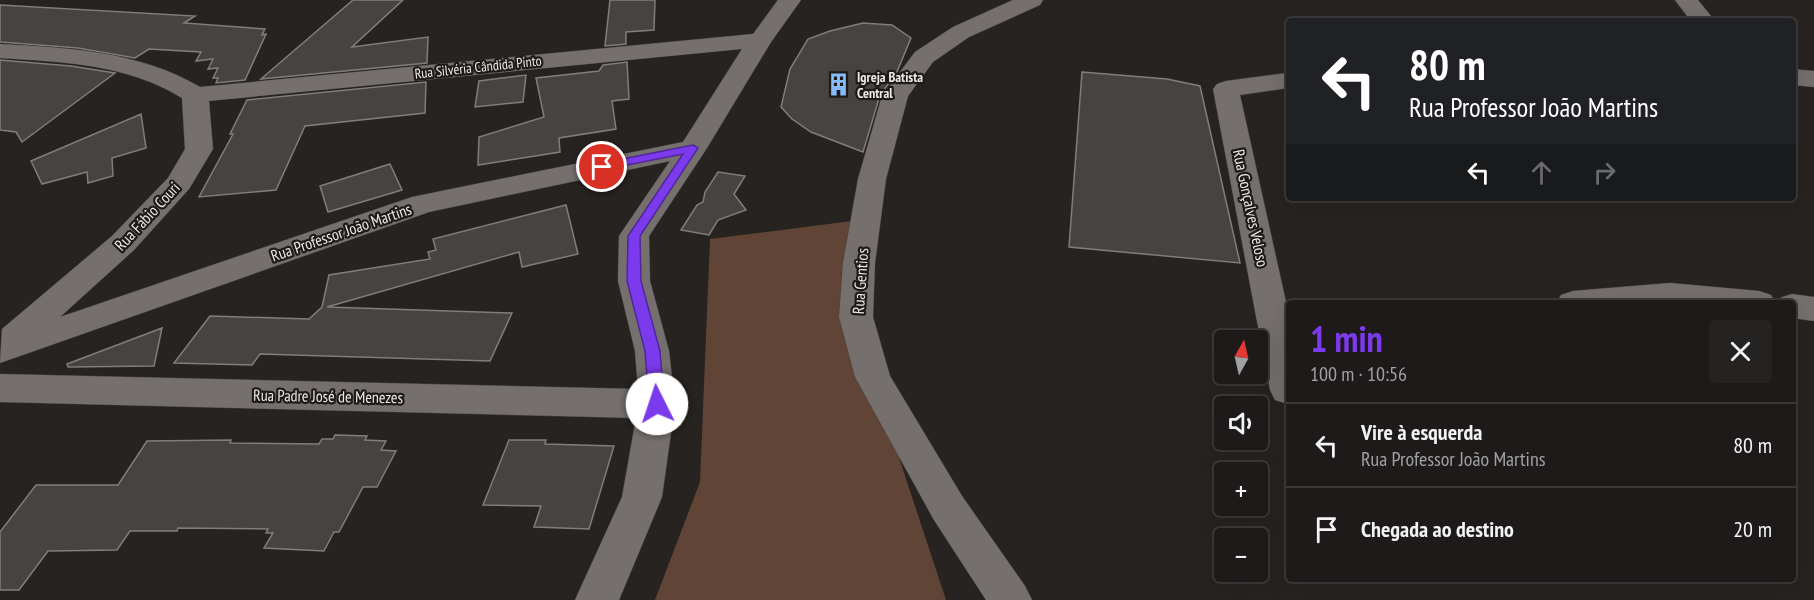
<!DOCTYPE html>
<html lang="pt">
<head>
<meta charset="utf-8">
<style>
  :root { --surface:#1d1a19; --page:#252322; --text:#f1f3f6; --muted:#a0a1a2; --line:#3b3838; --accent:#7c3aed }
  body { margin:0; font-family:"PT Sans Narrow",sans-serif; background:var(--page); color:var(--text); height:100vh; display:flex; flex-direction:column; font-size:22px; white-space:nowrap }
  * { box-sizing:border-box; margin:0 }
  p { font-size:20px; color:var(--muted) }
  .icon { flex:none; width:33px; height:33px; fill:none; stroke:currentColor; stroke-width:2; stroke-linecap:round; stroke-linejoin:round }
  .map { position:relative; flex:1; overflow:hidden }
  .side { position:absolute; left:1286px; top:300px; width:510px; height:282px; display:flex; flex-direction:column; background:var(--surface); border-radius:6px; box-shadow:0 6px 24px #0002,0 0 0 2px var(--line) }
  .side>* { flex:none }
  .top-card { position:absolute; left:1286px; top:18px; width:510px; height:183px; border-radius:6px; box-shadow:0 6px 24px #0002,0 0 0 2px var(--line); background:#202124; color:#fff; overflow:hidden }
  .needle { width:39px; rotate:8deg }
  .fabs { position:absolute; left:1214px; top:330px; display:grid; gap:12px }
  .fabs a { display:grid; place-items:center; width:54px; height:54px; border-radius:6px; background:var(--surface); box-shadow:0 6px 24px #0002,0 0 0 2px var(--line); font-size:30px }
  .pin { position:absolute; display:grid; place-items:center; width:51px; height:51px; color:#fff; margin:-26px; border:3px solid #fff; border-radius:50%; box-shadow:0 2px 6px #0007 }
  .me { position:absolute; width:66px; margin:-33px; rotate:356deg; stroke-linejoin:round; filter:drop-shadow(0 0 4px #0008) }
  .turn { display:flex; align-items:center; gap:21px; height:126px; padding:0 24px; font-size:27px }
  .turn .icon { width:78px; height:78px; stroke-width:2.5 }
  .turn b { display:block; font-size:42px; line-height:51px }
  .lanes { display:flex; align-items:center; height:57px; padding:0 24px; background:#0003; justify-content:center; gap:30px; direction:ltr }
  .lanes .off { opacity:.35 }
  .round { display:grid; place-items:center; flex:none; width:63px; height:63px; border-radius:6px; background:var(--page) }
  .overview { display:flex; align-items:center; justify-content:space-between; height:102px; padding:0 24px }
  h1 { font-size:36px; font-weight:700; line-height:45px; color:var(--accent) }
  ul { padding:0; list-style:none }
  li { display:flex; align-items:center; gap:18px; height:84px; padding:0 24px; border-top:2px solid var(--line) }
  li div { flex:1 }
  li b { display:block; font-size:22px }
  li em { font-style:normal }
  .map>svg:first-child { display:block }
  .green { fill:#604435 }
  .building { fill:#474341; stroke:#827d7b; stroke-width:1.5 }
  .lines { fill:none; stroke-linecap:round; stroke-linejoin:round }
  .minor-casing { stroke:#454240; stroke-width:1 }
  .minor { fill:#75706d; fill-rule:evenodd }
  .route { fill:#7c3aed; stroke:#51269a; stroke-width:1.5 }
  .labels { text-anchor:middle; stroke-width:4.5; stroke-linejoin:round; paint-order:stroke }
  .far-street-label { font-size:14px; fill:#ece9e8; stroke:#1e1a18 }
  .far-poi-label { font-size:14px; font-weight:bold; fill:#ece9e8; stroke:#1e1a18; text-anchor:start }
  .street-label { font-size:16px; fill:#ece9e8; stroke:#1e1a18 }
</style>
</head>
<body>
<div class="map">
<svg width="1814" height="600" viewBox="0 0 1814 600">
  <rect width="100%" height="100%" fill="#272321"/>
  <!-- green -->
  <path class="green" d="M 860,220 L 856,327 L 946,600 L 655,600 L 700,482 L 710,239 Z"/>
  <!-- building -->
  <path class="building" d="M 353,0 L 403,0 L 352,47 L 428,37 L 427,63 L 261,79 Z
    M 610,0 L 655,0 L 654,30 L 626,32 L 626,44 L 605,46 Z
    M 0,5 L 195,16 L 184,23 L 265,29 L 262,35 L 266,34 L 245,80 L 216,83 L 218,78 L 213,78 L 218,68 L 208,69 L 213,59 L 196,61 L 201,52 L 149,49 L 135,58 L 78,48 L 0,42 Z
    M 863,23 L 892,25 L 911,38 L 896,74 L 880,95 L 863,152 L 811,132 L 792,119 L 781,107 L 790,69 L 808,39 L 830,31 Z
    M 0,60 L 71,66 L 115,73 L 22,142 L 16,132 L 0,130 Z
    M 627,62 L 629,99 L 612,101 L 616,129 L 559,138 L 560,152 L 478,165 L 479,137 L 544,117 L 536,78 L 599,71 L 603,65 Z
    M 1082,72 L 1167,79 L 1200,86 L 1240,263 L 1069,247 Z
    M 526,75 L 523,102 L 475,107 L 479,81 Z
    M 426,82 L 425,113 L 305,126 L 276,190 L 199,197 L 233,134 L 230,134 L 247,100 Z
    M 141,114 L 146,148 L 112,158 L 113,176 L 88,183 L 87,172 L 42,184 L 31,161 Z
    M 390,164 L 402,190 L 328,212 L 320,186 Z
    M 718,172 L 745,176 L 734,194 L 746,210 L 718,220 L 709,235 L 681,230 L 697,205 L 703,202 L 705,192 Z
    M 566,205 L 578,254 L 522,267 L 519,252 L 327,307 L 512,313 L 490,361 L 260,354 L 252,365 L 174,363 L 210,316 L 309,319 L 322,307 L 329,275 L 430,259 L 428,252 L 436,250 L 433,239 Z
    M 162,328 L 154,366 L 68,367 L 67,364 Z
    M 335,435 L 367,436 L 365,440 L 386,441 L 381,450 L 396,451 L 377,487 L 363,487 L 339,532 L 334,532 L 324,551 L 264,548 L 273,533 L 266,533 L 268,529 L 178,528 L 177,531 L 130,531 L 117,550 L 48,551 L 19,590 L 0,590 L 0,532 L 36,485 L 118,485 L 147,441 L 231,440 L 230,443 L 319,444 L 322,439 L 333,439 Z
    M 509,440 L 546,440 L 545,444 L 614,446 L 589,529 L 534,527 L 541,506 L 483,505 Z"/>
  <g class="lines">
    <defs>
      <path id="minor" d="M 778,0 L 801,0 L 771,42 L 707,148 L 649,236 L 650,281 L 669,351 L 675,404 L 662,497 L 619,600 L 575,600 L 622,497 L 636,418 L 0,402 L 0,374 L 638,389 L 635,351 L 618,281 L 619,236 L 670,161 L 429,212 L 0,363 L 2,329 L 112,236 L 168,178 L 185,149 L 182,98 C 127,64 64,62 0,58 L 0,44 C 69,48 139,51 200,87 L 753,34 ZM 742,49 L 683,142 L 412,197 L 60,317 L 134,250 L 189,189 L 213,149 L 209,101 Z
        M 1013,0 L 1043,0 L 1040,5 L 969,37 L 933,62 L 908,96 L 886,179 L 875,263 L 873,317 L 890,376 L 962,496 L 1025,586 L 1032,600 L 986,600 L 934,520 L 855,377 L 839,317 L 843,263 L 858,179 L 882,96 L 915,52 L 953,27 Z
        M 1675,0 L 1698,0 L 1715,21 L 1691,21 Z
        M 1792,69 L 1814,71 L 1814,87 L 1792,85 Z
        M 1288,73 L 1288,88 L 1240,95 L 1288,311 L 1288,404 L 1275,400 L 1270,390 L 1213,89 L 1217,84 L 1226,81 Z
        M 1670,283 L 1759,291 L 1771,295 L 1776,303 L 1556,303 L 1561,295 L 1573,291 Z
        M 1792,294 L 1814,297 L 1814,321 L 1792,318 L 1792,303 L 1777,303 L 1780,298 Z"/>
    </defs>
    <!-- minor casing -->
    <use href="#minor" class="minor-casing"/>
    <!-- minor -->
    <use href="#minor" class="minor"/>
  </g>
  <!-- route -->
  <path class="route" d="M 693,145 L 698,148 L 640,236 L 641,281 L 660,351 L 664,404 L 662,409 L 651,409 L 649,404 L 645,351 L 627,281 L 628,236 L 683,154 L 602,170 L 596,167 L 602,163 Z"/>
  <!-- icons -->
  <defs>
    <symbol id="building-bare" viewBox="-9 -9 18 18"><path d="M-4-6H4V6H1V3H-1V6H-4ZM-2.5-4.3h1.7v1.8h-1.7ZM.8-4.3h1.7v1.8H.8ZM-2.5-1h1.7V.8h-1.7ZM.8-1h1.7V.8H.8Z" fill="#86bbfb" stroke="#1e1a18" stroke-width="2.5" paint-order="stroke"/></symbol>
  </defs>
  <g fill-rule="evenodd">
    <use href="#building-bare" x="822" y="68" width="33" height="33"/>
  </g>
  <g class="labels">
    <!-- far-street labels -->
    <g class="far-street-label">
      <text transform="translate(478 67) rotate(-6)" y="5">Rua Silvéria Cândida Pinto</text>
    </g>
    <!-- far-poi labels -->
    <g class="far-poi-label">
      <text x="857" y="82">Igreja Batista<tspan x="857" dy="16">Central</tspan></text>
    </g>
    <!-- street labels -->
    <g class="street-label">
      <text transform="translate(1251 208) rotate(78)" y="6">Rua Gonçalves Veloso</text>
      <text transform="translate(147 216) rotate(-47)" y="6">Rua Fábio Couri</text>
      <text transform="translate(341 232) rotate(-19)" y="6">Rua Professor João Martins</text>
      <text transform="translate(860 281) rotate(-86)" y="6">Rua Gentios</text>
      <text transform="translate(328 396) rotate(1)" y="6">Rua Padre José de Menezes</text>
    </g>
  </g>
</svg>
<div class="fabs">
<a><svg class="needle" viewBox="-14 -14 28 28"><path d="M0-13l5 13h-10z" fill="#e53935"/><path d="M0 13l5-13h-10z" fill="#a0a1a2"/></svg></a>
<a><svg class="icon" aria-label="sound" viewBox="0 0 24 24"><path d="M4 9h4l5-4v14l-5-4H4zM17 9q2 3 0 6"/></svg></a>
<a>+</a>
<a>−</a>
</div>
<div class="pin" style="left:602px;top:167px;background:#d93025"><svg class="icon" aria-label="arrive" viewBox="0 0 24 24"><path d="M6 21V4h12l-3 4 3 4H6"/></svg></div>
<svg class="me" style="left:657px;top:404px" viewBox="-20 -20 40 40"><circle r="19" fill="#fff"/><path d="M0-13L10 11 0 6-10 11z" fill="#7c3aed"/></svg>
<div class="top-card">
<div class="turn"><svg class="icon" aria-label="left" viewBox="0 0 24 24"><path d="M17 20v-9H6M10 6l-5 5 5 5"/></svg><div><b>80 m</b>Rua Professor João Martins</div></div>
<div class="lanes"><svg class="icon" aria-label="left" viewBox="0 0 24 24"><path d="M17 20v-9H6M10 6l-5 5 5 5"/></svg><svg class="icon off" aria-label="ahead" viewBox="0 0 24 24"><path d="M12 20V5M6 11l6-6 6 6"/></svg><svg class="icon off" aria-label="right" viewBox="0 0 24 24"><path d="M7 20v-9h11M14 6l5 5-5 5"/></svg></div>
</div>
<section class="side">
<div class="overview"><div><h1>1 min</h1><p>100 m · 10:56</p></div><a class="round"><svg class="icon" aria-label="close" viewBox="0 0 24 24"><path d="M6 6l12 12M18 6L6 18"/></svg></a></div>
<ul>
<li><svg class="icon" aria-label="left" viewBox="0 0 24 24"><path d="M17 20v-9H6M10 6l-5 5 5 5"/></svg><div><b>Vire à esquerda</b><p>Rua Professor João Martins</p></div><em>80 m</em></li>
<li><svg class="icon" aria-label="arrive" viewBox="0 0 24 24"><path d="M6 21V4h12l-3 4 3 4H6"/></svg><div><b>Chegada ao destino</b></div><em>20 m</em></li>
</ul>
</section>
</div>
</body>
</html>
